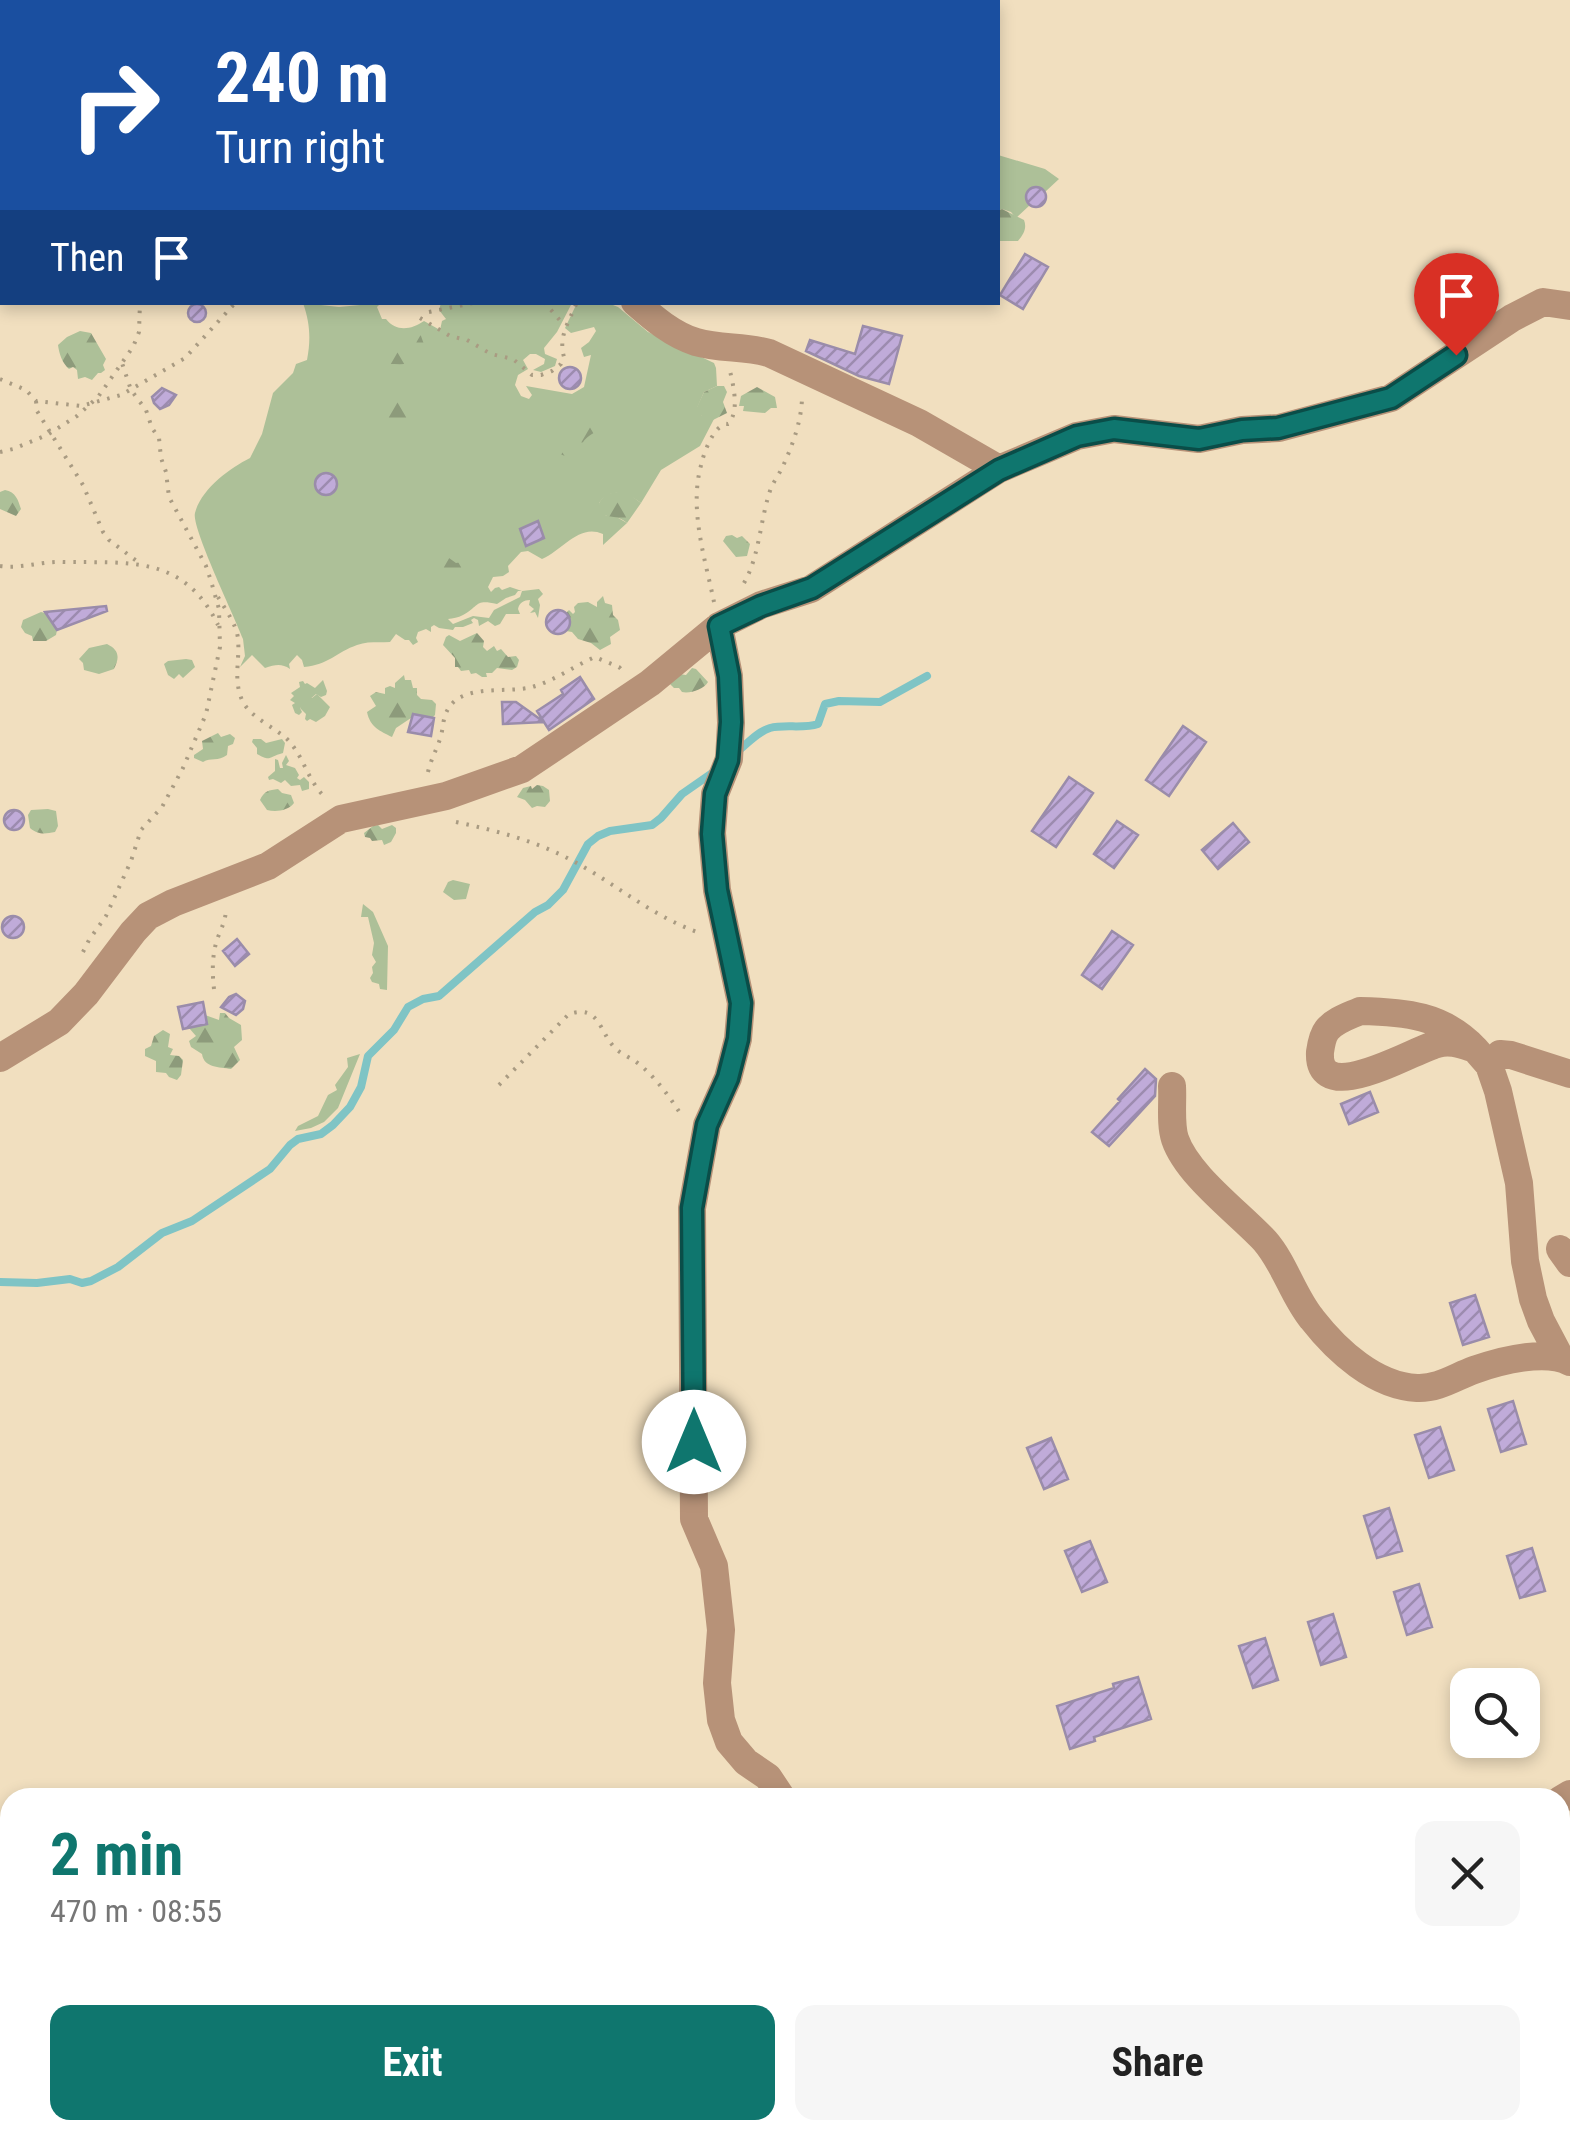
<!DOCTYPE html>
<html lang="en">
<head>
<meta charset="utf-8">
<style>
  :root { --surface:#fff; --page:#f6f6f6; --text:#222; --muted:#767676; --accent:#0f766e }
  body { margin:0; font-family:"Roboto Condensed",sans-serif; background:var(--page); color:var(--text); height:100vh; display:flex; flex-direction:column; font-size:38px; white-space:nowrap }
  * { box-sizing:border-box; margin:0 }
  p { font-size:32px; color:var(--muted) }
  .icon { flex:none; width:55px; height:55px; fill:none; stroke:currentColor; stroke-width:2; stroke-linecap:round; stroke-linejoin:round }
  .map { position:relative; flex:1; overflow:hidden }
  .side { position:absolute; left:0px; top:1788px; width:1570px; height:352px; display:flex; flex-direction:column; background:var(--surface); border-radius:30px 30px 0 0; box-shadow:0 5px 15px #0003 }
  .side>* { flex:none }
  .hud { position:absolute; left:0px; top:0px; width:1000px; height:305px; box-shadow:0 5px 15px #0003; background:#1a4fa0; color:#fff; overflow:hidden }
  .controls { position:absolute; left:1450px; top:1668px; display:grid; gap:20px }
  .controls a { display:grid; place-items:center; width:90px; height:90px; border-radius:20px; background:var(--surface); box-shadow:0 5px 15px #0003; font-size:50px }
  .pin { position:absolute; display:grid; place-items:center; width:85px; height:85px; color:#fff; margin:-102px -42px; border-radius:50% 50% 50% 0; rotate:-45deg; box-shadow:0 0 10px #0007 }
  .pin .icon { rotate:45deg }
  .me { position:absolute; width:110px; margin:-55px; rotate:0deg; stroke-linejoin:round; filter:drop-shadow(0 0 8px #0008) }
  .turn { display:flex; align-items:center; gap:35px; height:210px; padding:0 50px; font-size:45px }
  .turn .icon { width:130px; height:130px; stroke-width:2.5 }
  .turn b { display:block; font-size:70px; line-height:85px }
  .then { display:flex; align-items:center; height:95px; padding:0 50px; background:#0003; gap:20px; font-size:38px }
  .round { display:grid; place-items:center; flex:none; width:105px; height:105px; border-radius:20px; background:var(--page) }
  .overview { display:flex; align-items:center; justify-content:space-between; height:170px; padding:0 50px }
  h1 { font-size:60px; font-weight:700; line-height:75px; color:var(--accent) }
  .primary-button { display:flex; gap:20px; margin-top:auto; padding:20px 50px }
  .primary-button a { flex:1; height:115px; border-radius:20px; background:var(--accent); color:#fff; font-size:40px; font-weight:700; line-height:115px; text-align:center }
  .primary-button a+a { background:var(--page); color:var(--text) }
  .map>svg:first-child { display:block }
  .grass { fill:#adc098; fill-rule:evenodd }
  .forest { fill:url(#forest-firs) }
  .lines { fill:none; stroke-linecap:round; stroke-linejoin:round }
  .stream { stroke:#7fc4c5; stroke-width:8 }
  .building { fill:url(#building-hatch); stroke:#9a8caa; stroke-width:2.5 }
  .path { stroke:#a99b82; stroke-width:4; stroke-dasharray:2.5 8; stroke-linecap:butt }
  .minor { stroke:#b79278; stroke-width:28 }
  .route-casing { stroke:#0a4d48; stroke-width:25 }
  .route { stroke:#0f766e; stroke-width:18 }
</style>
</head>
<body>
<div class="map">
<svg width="1570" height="2139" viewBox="0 0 1570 2139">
  <defs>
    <pattern id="forest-firs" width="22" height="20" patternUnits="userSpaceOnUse" patternTransform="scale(2.5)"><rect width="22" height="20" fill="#adc098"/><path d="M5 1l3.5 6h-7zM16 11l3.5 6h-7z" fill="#8d9b7b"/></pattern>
    <pattern id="building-hatch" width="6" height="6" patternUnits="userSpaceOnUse" patternTransform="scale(2.5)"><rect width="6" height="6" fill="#c0abd9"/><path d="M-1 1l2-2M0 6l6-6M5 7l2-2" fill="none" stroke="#9c8baf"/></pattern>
  </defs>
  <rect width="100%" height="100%" fill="#f1dfbf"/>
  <!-- grass -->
  <path class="grass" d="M 998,155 L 1045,169 L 1059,179 L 1045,192 L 1037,187 L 1028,190 L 1025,197 L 1030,205 L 1016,218 L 1011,212 L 1002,209 L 998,211 Z
    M 303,303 L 339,307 L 381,303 L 377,307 L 382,319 L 386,319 C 396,332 411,330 424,321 L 440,330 L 442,321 L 446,319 L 439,310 L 441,303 L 572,303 L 557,332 L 544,348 L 545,354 L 557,359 L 555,366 L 541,372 L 533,370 L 544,364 L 545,359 L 536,354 L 530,354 L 523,360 L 528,369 L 518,375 L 515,385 L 521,396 L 529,399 L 532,395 L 526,386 L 572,394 L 584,387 L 591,355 L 584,357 L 581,348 L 589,342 L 596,331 L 594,327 L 571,333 L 565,328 L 577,303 L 608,303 L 618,307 L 648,332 L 714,363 L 716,368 L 717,386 L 704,392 L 697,408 L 701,415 L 714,419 L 700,446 L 661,470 L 641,503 C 626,492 611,487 599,503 L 606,516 L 613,515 L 627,523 L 603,545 L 603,534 C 579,523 563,550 542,559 L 528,551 L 521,552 L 508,566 L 509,572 L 503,576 L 493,577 L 488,587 L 491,592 L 495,588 L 499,587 L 502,590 L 510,587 L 522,591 L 539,589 L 543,594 L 538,599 L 540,605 L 538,618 L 535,612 L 530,613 L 534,609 L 529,605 L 530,600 C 524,600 519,603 518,609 L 520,614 L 506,614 L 500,624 L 495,626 L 488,621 L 479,626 L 478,620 L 474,618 L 471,620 L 473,623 L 463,627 L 455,627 L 453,630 L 439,628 L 434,625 L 431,627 L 431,632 L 426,629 L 418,632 L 416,638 L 418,642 L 413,645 L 409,640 L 405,640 L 396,634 L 390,642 C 379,643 368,641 357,645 C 337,652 328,665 304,667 L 302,660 L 297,655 L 289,664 L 290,669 C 281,663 275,665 265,668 L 252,655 L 240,667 L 245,656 L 243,639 C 235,617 191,527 195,513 C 201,489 230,468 250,458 L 262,434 L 273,393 L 293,373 L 296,364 L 307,360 C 311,339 310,323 303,303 ZM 518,591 L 522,591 L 520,597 L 494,610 L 489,618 L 473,616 L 453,624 L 448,619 C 453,618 458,618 463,615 C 480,606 474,599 497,604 L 506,598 L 515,595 Z
    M 186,659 L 192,660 L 195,667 L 183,678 L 179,674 L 174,679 L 168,675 L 164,664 L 168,661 Z
    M 323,680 L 327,691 L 326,695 L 321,697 L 316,694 L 300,708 L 302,712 L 299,715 L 295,713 L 292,705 L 295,703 L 290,700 L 294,696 L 291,693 L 300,687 L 299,682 L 303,681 L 305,684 L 307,683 L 315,688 Z
    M 253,739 L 261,739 L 266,743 L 282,739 L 285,743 L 283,753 C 268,757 271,762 257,754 L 257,748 L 252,742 Z
    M 286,755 L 289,761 L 286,765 L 295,768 L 299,775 L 297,778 L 300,780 L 304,777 L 309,782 L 309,789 L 302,791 L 300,785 L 291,786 L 285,780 L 281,783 L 273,779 L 269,780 L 268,777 L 275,771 L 275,759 L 278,760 L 280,768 L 283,768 L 282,763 Z
    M 363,904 L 373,912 L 388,946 L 387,990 L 380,989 L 379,984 L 372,982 L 370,978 L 373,973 L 372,967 L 376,962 L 372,955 L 374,943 L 368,917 L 361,917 Z
    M 360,1054 L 338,1108 L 324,1122 L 311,1128 L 295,1131 L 298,1126 L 318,1116 L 328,1095 L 337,1090 L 335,1085 L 348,1067 L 347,1058 Z"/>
  <!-- forest -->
  <path class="forest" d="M 1002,209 L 1024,220 C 1027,228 1024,234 1018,241 L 998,241 L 998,211 Z
    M 80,331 L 91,333 L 106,359 L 103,365 L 105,370 L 101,373 L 98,373 L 92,380 L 85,377 L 78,379 L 77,370 L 73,367 L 69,369 C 62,363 59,353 58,345 L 67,337 Z
    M 403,332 L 408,335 L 417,332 L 421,336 L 426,350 C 418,367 403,364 389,364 L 383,353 L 382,344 L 386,341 L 395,339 Z
    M 717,386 L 724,386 L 727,392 L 723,402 L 727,413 L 709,422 L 701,415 L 694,419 L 690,415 L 692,409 L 697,407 L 704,392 Z
    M 396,387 L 402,390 L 407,388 C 421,398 410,411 409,423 L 396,429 L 386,425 L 379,426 L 377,423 L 373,424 C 369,418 365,411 368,404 L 378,400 L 378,395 Z
    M 757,387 L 775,397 L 777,408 L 771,408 L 765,413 L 743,411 L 744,406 L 739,406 L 741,396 Z
    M 597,414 L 604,416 L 607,420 C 601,431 598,430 589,436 C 578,444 584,450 565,456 L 560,454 L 554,456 L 551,454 L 556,438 L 563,434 L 569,434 Z
    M 626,489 L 631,491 L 633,497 L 641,503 L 627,523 C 618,515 610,518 600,514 L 599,503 C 609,488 614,496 626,489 Z
    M 5,490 C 16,492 18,500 21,509 L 16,516 L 0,509 L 0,492 Z
    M 732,535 L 737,538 L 742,536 L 750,544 L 747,556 L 736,557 L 723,541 L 726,536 Z
    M 438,558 L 449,558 L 456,563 L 462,562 L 468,569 L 464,578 L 471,578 L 472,586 L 466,593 L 466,597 L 462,599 L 454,593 C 444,595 441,600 435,589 L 441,583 L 444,575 L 441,570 L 435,570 L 432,567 L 433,560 Z
    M 603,596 L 605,603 L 612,605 L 613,615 L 618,620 L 620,630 L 610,637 L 611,644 L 600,650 L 591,643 L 578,639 L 572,632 L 566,631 L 569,624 L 566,613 L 569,610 L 573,614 L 575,612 L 574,607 L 578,603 L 588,602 L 597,607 L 597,602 Z
    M 41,612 L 49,614 L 50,620 L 57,630 L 56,635 L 46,641 L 33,641 L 32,636 L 25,633 L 21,627 L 23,620 Z
    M 477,633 L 484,641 L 483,647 L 487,651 L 494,646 L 497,651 L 501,649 L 508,657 L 516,656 L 519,660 L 517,667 L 512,670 L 497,668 L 492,673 L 486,673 L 487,677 L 482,677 L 476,673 L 471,674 L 469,670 L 461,671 L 458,667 L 455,667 L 455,658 L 443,645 L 446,637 L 449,635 L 460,641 Z
    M 107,644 C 119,650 120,657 114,669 L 99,674 L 84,670 L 83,663 L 79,659 L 89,648 Z
    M 692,668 L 696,669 L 708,682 C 704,689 690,694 682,692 L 679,688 L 674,688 L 669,683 L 679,674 L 686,675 Z
    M 404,675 L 405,680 L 411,680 L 413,688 L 417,688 L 417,695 L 421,699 L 432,700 L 436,704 L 435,715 L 432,718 L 414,716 L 396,728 L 392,737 C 380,731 370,727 367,712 L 376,706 L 370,696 L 376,692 L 385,694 L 385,688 L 390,686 L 395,688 L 395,683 Z
    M 317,694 L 330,707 L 325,716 L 316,722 L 310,719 L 307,721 L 305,719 L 306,714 L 300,708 L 307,697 L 312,698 Z
    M 218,733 L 221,737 L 230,734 L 235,738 L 233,744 L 228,746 L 227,755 C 218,762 211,757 203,762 L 194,758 L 194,755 L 203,749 L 202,741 Z
    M 537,785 L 543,786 L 549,790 L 550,801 L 545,807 L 537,806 L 532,808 L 525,800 L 517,797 L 523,788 L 531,786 L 532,789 Z
    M 278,789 L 282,793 L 291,795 L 294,803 C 288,811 276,812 267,810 L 260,800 C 264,791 269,790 278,789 Z
    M 48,809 L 56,811 L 58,826 L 55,832 C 45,834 38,835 30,828 L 28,815 L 31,810 Z
    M 378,825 L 382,829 L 392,825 L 396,828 L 396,833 L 391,842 L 384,845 L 382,840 L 372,841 L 370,838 L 365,837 L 364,833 L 373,826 Z
    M 453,880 L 470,884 L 466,899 L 454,900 L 443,892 L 448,882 Z
    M 220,1013 L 225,1013 L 229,1018 L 241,1025 L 242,1040 L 234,1047 L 240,1060 L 231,1069 C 219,1067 204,1068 202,1054 L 191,1047 L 189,1041 L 196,1036 L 189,1028 L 207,1024 L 205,1015 L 219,1020 Z
    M 163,1030 L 170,1034 L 168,1047 L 173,1049 L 170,1055 L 179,1056 L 183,1060 L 181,1075 L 177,1080 L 169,1077 L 166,1073 L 156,1072 L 156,1061 L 145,1056 L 145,1049 L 151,1046 L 154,1036 Z"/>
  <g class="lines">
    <!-- stream -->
    <path class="stream" d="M 737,752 C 747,744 757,732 770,728 C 785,724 803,729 818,724 L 825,704 L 839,701 L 880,702 L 927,676
      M 0,1282 L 37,1283 L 70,1279 L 82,1283 L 91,1281 L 118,1267 L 162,1233 L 192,1221 L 270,1169 L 290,1145 L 298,1139 L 321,1134 L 333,1125 L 350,1107 L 361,1087 L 368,1056 L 394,1030 L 408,1007 L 423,999 L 439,996 L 535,912 L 548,905 L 563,890 L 588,844 L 598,836 L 610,831 L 652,825 L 661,818 L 682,794 L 715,771"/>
  </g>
  <!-- building -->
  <path class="building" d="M1026 197a10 10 0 1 1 20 0a10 10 0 1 1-20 0Z
    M 1025,254 L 1048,267 L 1023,309 L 1000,295 Z
    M188 313a9 9 0 1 1 18 0a9 9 0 1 1-18 0Z
    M 863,326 L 902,336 L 889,384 L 859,376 L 806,351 L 810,340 L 855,354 Z
    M559 378a11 11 0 1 1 22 0a11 11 0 1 1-22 0Z
    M 162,388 L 176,395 L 169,405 L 160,409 L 154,403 L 152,397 Z
    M315 484a11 11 0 1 1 22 0a11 11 0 1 1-22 0Z
    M 538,521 L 544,538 L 526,546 L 520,529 Z
    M 106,606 L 107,611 L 57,630 L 45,612 Z
    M546 622a12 12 0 1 1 24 0a12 12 0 1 1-24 0Z
    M 580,677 L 594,699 L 549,730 L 544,722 L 503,724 L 502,702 L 516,702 L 544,722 L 537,711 L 563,694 L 561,690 Z
    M 413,714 L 434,718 L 431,736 L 408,732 Z
    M 1183,726 L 1206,742 L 1169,796 L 1146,780 Z
    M 1069,777 L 1093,793 L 1056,847 L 1032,831 Z
    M4 820a10 10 0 1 1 20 0a10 10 0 1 1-20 0Z
    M 1117,821 L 1138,835 L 1114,868 L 1094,854 Z
    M 1233,823 L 1249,842 L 1218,869 L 1202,850 Z
    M2 927a11 11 0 1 1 22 0a11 11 0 1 1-22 0Z
    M 1112,931 L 1133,945 L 1102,989 L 1082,975 Z
    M 237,939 L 249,954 L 235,966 L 223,951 Z
    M 236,994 L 245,1001 L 243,1009 L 236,1015 L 221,1007 L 229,997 Z
    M 203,1002 L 207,1024 L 183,1029 L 178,1007 Z
    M 1145,1069 L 1156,1079 L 1155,1096 L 1109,1146 L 1092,1132 L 1120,1101 L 1118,1099 Z
    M 1370,1092 L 1378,1112 L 1349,1124 L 1341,1104 Z
    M 1475,1295 L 1489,1337 L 1463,1345 L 1450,1303 Z
    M 1513,1401 L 1526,1444 L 1501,1452 L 1488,1409 Z
    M 1440,1427 L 1454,1470 L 1429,1478 L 1415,1435 Z
    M 1051,1438 L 1068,1479 L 1044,1489 L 1027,1448 Z
    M 1389,1508 L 1402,1551 L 1377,1558 L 1364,1516 Z
    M 1090,1541 L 1107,1582 L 1082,1592 L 1065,1551 Z
    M 1532,1548 L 1545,1591 L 1520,1598 L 1507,1556 Z
    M 1419,1584 L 1432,1627 L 1407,1635 L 1394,1592 Z
    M 1333,1614 L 1346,1657 L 1321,1665 L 1308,1622 Z
    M 1265,1638 L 1278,1680 L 1253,1688 L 1239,1646 Z
    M 1138,1677 L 1151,1719 L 1094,1737 L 1095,1741 L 1070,1749 L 1057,1706 L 1114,1688 L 1113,1684 Z"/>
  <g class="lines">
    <!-- path -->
    <path class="path" d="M 30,0 L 33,2
      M 82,0 L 86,2
      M 200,2 L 222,0
      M 280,2 L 280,0
      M 761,2 L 761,0
      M 0,20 L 2,20
      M 0,29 L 2,29
      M 0,128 L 2,131
      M 0,281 L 2,277
      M 544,302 L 564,325
      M 429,312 L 478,302
      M 420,318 L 450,336 L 467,340 L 491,354 L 513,359 L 532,375 L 541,375 L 552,371 L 561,364 L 564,357 C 558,336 569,322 577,302
      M 0,379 L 26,390 L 36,401 L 81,406 L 121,395 L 185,358 L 236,302
      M 36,401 L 37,411 L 83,485 L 103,532 L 109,540 L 138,562
      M 0,452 L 13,449 L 47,435 L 77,416 L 98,397 L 133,347 L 139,332 L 140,302
      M 0,566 C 21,569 42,561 63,562 C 130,563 184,555 218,625
      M 744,583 C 759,557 760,523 769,494 C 772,483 779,475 783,466 C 793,444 801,422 802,399
      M 218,597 C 225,609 237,625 238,639 C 240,660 233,679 242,700 C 250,718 275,727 288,740 C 304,757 308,782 326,798
      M 714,602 C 705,558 688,507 702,462 C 704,452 712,433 720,427 C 729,419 727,430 732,418 C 738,405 733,384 730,371
      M 428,772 C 431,759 437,749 441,736 C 443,728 443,720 446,713 C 459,682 506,694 532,687 C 554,681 574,666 595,657 L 619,667 L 624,672
      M 456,822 C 498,831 536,841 573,861 C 616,884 653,917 700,933
      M 83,952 L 89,940 L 106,916 L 131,861 L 141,830 L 162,807 L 183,768 L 206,714 L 220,647 L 219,609 L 211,581 L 206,566 L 169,497 L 166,472 L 161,458 L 159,438 L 152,428 L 146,410 L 131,390 L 122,363
      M 214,989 C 212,972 212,953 218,937 C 222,927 225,921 226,911
      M 499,1085 L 569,1014 C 600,1004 599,1032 615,1048 C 621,1054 629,1057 635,1061 C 655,1076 669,1096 682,1116"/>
    <!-- minor -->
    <path class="minor" d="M 308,0 L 310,2
      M 635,302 C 653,318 673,335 696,342 C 720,349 745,346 769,353 L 919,423 L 999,469
      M 719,626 L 729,676 L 731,723 L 729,759 L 715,794 L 712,833 L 717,890 L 741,1003 L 738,1039 L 728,1078 L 707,1125 L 692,1208 L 694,1519 L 714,1566 L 721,1630 L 717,1683 L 721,1720 L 729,1742 L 746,1762 L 768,1777 L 782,1798
      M 1360,1011 C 1405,1012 1443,1015 1475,1049 C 1462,1045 1451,1040 1437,1044 C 1415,1049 1317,1110 1320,1052 C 1321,1045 1323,1035 1327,1030 C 1335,1020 1349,1016 1360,1011 Z
      M 1475,1049 L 1489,1065 L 1498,1091 L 1519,1183 L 1525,1261 L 1533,1299 L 1541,1321 L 1560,1357
      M 0,1058 L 59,1022 L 86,994 L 133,932 L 148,916 L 173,903 L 268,866 L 341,819 L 446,796 L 522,769 L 650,683 L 719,626 L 761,605 L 811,589 L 999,469 L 1077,436 L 1114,429 L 1199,439 L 1242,430 L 1279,428 L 1391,398 L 1512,318 L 1543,302 L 1570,306
      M 1489,1065 L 1500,1054 L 1511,1055 L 1570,1074
      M 1172,1086 C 1173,1102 1170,1124 1175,1139 C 1187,1175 1239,1213 1265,1241 C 1285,1264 1293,1296 1312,1319 C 1337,1351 1375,1386 1417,1388 C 1438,1389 1455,1377 1474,1370 C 1500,1361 1545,1349 1570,1362
      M 1560,1249 L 1570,1263
      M 1560,1800 L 1570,1794
      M 1560,1866 L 1570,1852
      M 1560,2009 L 1570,2009
      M 884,2130 L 884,2139"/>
  </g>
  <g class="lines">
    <defs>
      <path id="route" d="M 694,1442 L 692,1208 L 707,1125 L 728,1078 L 738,1039 L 741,1003 L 717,890 L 712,834 L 715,794 L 728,760 L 731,722 L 729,676 L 719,626 L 761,606 L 812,588 L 999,470 L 1077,436 L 1114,429 L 1199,439 L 1242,430 L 1278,428 L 1391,398 L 1456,355"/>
    </defs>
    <!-- route casing -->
    <use href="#route" class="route-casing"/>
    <!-- route -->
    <use href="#route" class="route"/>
  </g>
</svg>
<div class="controls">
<a><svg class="icon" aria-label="search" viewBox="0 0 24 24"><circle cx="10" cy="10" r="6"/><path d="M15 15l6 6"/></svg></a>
</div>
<div class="pin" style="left:1456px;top:355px;background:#d93025"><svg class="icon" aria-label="arrive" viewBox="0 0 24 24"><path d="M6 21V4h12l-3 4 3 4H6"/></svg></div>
<svg class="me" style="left:694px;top:1442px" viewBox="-20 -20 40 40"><circle r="19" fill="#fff"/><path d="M0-13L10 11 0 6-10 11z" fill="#0f766e"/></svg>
<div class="hud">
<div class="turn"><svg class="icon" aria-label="right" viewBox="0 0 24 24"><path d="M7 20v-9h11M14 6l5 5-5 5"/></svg><div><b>240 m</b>Turn right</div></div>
<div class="then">Then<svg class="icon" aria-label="arrive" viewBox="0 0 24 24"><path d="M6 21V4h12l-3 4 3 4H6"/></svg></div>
</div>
<section class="side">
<div class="overview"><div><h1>2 min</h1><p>470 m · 08:55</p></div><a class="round"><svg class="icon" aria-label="close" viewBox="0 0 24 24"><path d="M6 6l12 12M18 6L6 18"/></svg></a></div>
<div class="primary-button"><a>Exit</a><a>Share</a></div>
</section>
</div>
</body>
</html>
